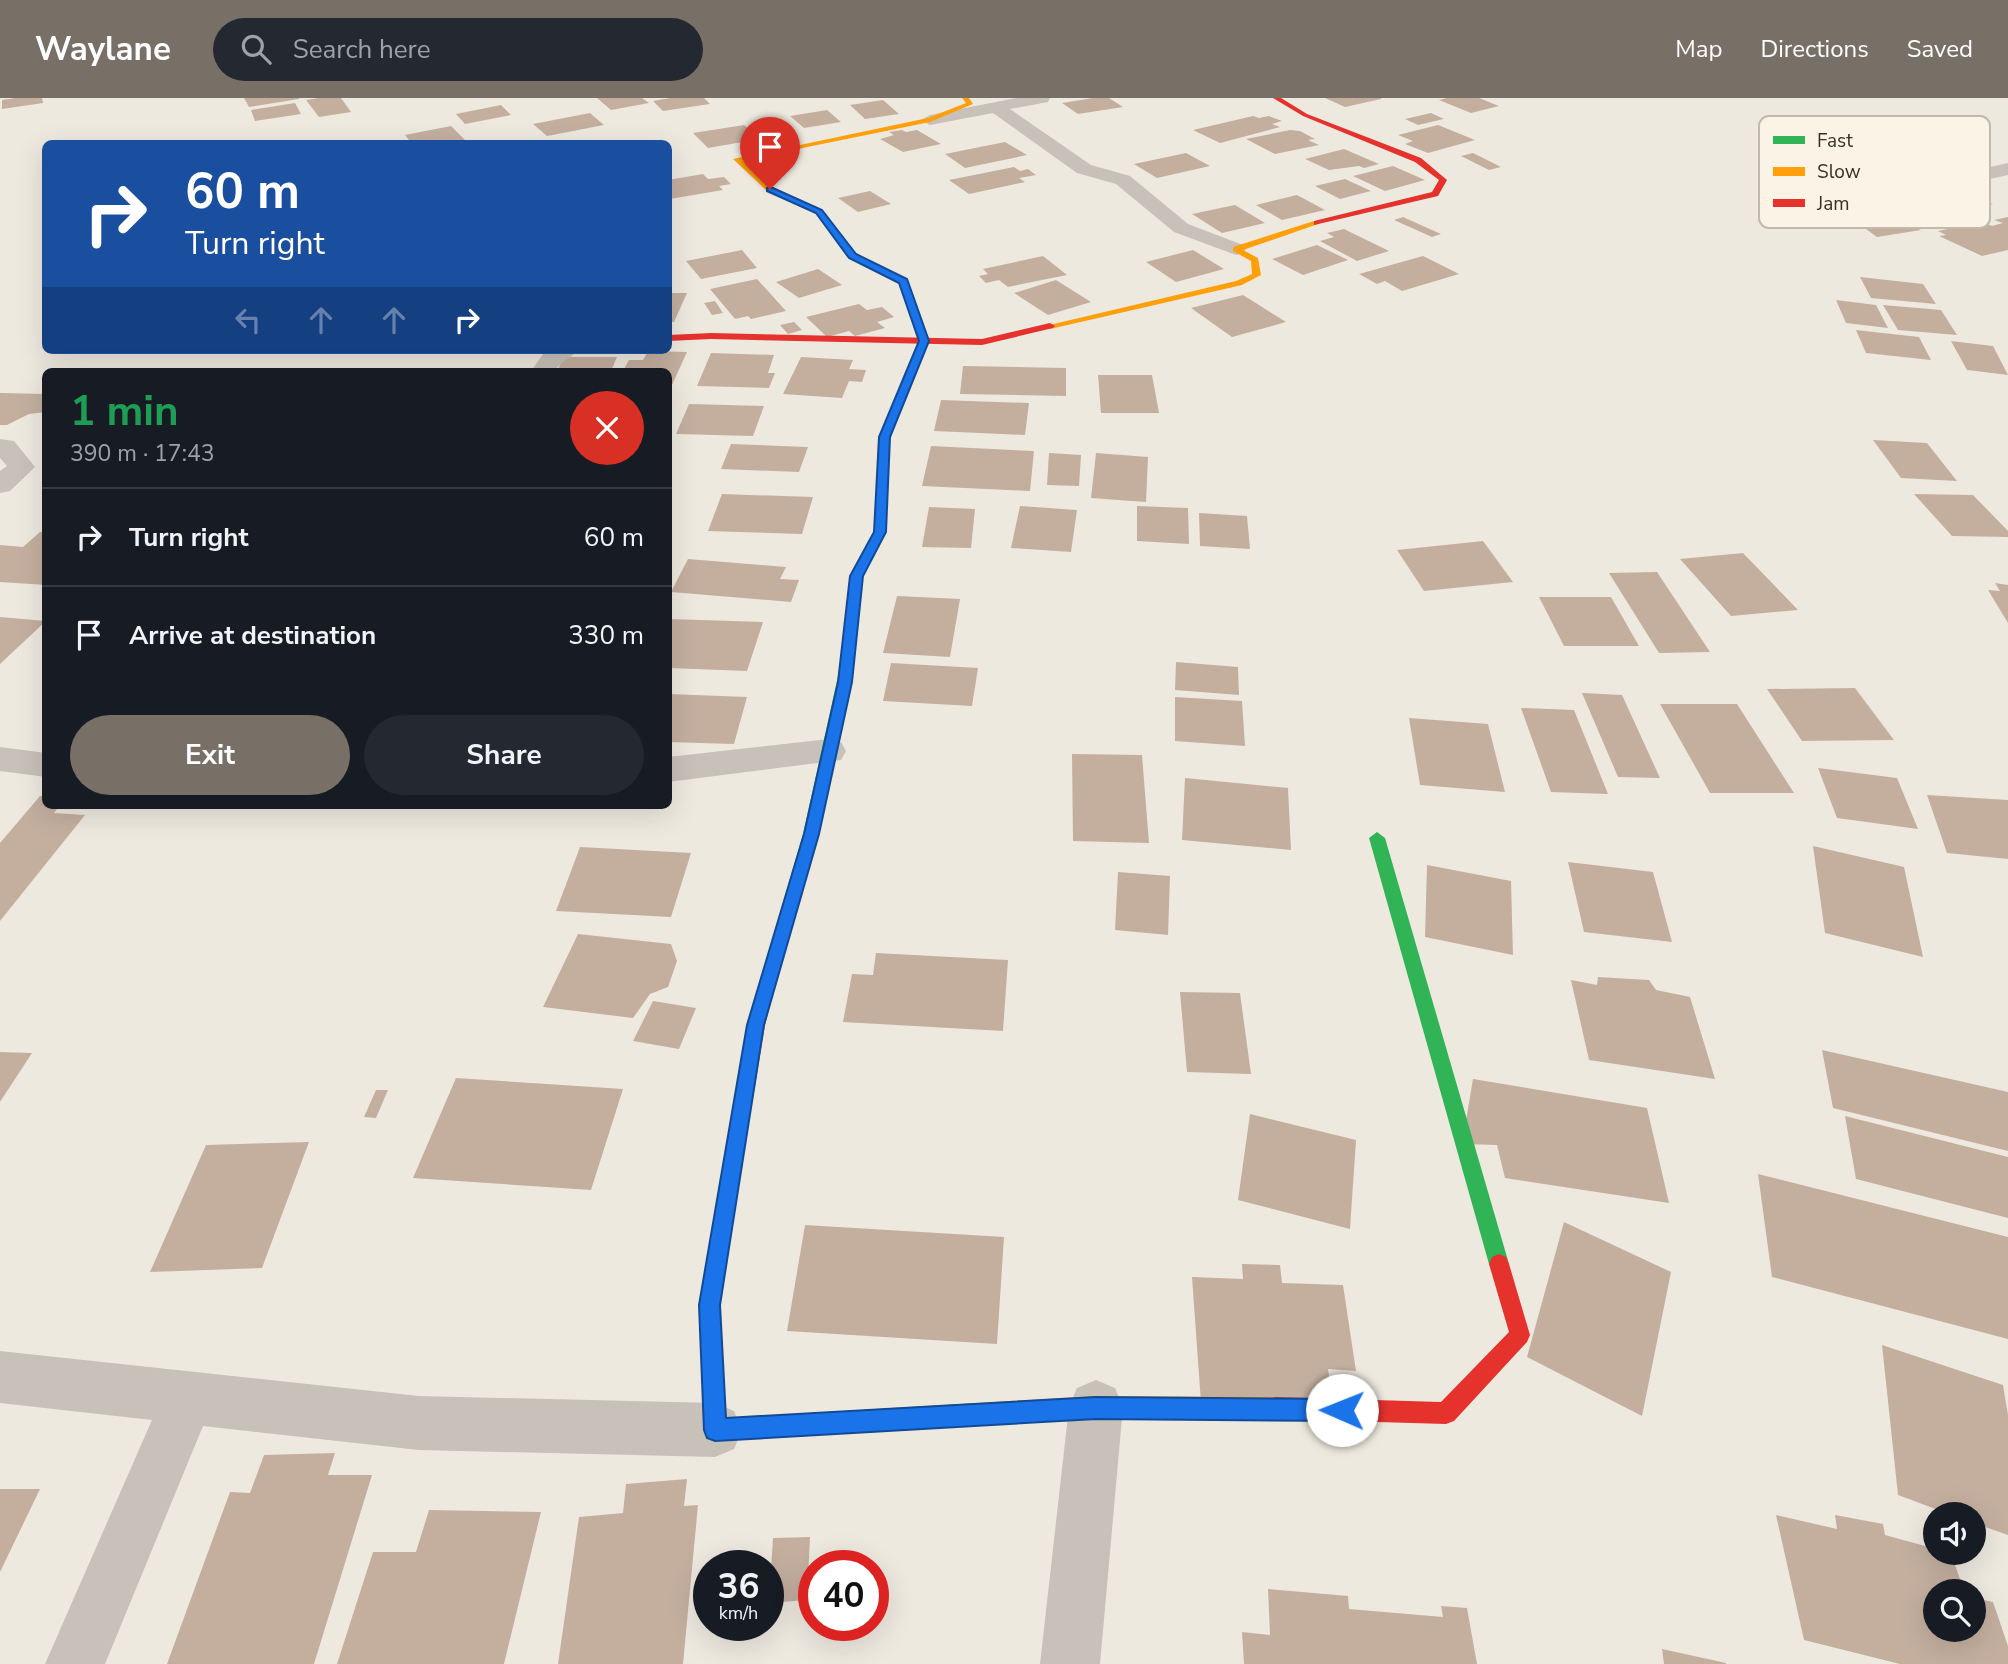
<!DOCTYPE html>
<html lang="en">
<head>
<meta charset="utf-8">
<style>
  :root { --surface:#171b24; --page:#242831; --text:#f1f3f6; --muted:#9ea1a6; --line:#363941; --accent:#786f67 }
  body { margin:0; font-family:"Nunito Sans",sans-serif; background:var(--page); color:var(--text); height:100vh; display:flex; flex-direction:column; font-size:26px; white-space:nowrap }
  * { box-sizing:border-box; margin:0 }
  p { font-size:23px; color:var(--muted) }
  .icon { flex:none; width:38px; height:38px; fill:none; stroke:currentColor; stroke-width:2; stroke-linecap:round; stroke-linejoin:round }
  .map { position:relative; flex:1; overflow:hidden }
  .sheet { position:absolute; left:42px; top:270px; width:630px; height:441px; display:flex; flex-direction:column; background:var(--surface); border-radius:10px; box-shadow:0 7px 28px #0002 }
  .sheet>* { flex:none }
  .banner { position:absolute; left:42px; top:42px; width:630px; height:214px; border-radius:10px; box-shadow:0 7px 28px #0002; background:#1a4fa0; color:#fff; overflow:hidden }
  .controls { position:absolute; left:1923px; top:1404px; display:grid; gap:14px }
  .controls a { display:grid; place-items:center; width:63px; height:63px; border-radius:50%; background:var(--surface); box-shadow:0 7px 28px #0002; font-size:35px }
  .speed { position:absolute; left:693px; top:1452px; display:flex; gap:14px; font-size:35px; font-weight:700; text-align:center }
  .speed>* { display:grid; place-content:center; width:91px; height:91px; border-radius:50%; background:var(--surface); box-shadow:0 7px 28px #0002; line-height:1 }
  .speed small { font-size:18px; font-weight:400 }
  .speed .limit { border:10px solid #d22; background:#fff; color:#111 }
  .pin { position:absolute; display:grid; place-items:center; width:60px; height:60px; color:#fff; margin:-72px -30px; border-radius:50% 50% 50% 0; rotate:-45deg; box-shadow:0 0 7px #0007 }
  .pin .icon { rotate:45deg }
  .me { position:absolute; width:77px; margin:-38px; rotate:271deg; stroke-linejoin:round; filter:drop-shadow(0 0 5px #0008) }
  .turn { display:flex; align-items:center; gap:24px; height:147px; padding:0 28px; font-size:32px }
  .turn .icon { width:91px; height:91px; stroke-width:2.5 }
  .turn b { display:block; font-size:49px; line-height:60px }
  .lanes { display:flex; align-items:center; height:66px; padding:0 28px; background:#0003; justify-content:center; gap:35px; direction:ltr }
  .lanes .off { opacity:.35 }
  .round { display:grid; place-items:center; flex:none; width:74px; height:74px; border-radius:37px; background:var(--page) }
  .summary { display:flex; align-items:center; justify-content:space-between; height:119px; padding:0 28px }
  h1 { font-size:42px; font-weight:700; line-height:52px; color:#1e9e55 }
  .button { display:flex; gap:14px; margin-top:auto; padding:14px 28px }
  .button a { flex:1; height:80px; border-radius:42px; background:var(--accent); color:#fff; font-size:28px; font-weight:700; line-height:80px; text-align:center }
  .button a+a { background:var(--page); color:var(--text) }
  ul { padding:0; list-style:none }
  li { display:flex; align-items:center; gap:21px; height:98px; padding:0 28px; border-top:2px solid var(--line) }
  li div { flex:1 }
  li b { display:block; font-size:26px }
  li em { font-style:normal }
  header { display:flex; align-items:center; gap:42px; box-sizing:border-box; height:98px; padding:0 35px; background:var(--accent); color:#fff }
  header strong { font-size:33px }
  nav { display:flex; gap:38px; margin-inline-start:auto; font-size:24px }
  .search { width:490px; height:63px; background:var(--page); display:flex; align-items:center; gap:18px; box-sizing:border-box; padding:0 24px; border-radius:38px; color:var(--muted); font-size:26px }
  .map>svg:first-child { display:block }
  .building { fill:#c4af9f }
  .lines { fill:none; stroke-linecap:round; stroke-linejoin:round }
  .street { fill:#c7c1b9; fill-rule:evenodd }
  .fast { fill:#30b455; fill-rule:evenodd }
  .slow { fill:#ff9f0a; fill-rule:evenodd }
  .jam { fill:#e5322d; fill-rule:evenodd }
  .route { fill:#1a73e8; stroke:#114b97; stroke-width:2 }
  .key { fill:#fbf4e6; stroke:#c0b9ac; stroke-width:2 }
  .key-label { font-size:19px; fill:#382e26 }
</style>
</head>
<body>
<header>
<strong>Waylane</strong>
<div class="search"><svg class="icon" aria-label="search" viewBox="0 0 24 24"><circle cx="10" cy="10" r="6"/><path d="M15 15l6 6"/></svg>Search here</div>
<nav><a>Map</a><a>Directions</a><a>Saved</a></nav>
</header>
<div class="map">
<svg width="2008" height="1566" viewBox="0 0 2008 1566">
  <rect width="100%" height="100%" fill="#eee9df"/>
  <!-- building -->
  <path class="building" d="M 15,0 L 42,0 L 43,5 L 2,11 L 2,2 Z
    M 244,0 L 299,0 L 299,1 L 249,9 Z
    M 318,0 L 341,0 L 351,14 L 319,19 L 306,2 Z
    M 597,0 L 642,0 L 649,5 L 611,12 Z
    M 670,0 L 704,0 L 710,6 L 663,13 L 653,3 Z
    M 1093,0 L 1109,0 L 1123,9 L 1078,16 L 1062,5 Z
    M 1325,0 L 1381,0 L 1381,1 L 1345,9 Z
    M 1447,0 L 1479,0 L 1499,8 L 1471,15 L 1439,2 Z
    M 883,2 L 899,16 L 865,21 L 850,7 Z
    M 295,5 L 301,16 L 255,23 L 251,12 Z
    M 501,7 L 511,17 L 465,26 L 456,16 Z
    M 827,12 L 841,24 L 804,30 L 790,18 Z
    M 590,15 L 604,27 L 547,38 L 533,26 Z
    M 1431,15 L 1444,21 L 1418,27 L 1405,21 Z
    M 1253,18 L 1259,20 L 1269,18 L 1282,23 L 1272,26 L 1280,29 L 1220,45 L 1193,32 Z
    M 744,27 L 760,41 L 708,50 L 693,35 Z
    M 1438,27 L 1475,42 L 1428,55 L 1405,46 L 1413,43 L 1398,37 Z
    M 451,28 L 469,46 L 412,46 L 405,37 Z
    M 902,32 L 906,34 L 917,32 L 941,46 L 903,54 L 880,41 L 894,37 L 889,34 Z
    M 1290,32 L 1300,33 L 1315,41 L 1308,42 L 1319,47 L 1275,56 L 1246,41 Z
    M 1005,44 L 1027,57 L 965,70 L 945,56 Z
    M 1344,51 L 1379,66 L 1364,70 L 1359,68 L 1329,72 L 1305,61 Z
    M 1186,55 L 1210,68 L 1157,80 L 1134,66 Z
    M 1473,55 L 1501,69 L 1489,72 L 1461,58 Z
    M 1393,68 L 1425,82 L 1385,93 L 1353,78 Z
    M 1014,69 L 1020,73 L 1028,71 L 1036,77 L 1019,80 L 1025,84 L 969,96 L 949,82 Z
    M 703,76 L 708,81 L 724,79 L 731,86 L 719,88 L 723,92 L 670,101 L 668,99 L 668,82 Z
    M 1345,81 L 1371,93 L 1340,101 L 1315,88 Z
    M 1959,92 L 1993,106 L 1966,111 L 1977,115 L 1914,127 L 1872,107 Z
    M 870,93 L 891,106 L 858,114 L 838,100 Z
    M 1297,97 L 1325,112 L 1282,122 L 1256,107 Z
    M 1235,107 L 1265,125 L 1222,135 L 1192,116 Z
    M 1891,117 L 1921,132 L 1877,139 L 1855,123 Z
    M 1403,119 L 1441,136 L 1432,139 L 1394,122 Z
    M 2008,119 L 2008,152 L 1982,158 L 1939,138 L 1946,137 L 1938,133 L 1983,124 L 1992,128 L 2003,125 L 1994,122 Z
    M 1344,131 L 1389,153 L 1357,163 L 1320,143 L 1334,139 L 1327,135 Z
    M 1317,147 L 1348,162 L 1303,177 L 1272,161 Z
    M 742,152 L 757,170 L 701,181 L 686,163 Z
    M 1193,152 L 1224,171 L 1176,184 L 1146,164 Z
    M 1043,158 L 1067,177 L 1008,189 L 999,182 L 986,185 L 979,178 L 988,176 L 983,171 Z
    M 1423,158 L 1459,176 L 1402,193 L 1385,183 L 1377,186 L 1359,176 Z
    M 818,171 L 842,187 L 799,200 L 776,184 Z
    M 1860,179 L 1923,186 L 1936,206 L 1871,200 Z
    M 757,181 L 786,213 L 751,221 L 748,218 L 735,221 L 710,191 Z
    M 1056,182 L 1091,204 L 1048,217 L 1014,195 Z
    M 668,195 L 687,195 L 674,224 L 668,224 Z
    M 1243,197 L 1286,224 L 1232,239 L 1191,210 Z
    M 1836,202 L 1876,207 L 1888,230 L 1846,225 Z
    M 715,203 L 723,215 L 712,217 L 704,205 Z
    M 859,206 L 867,212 L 882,209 L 894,219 L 877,224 L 885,230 L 855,238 L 849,233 L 827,239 L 806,219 Z
    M 1883,207 L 1941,212 L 1957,237 L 1898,232 Z
    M 794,224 L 802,232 L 788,236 L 780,227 Z
    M 1856,232 L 1919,239 L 1931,262 L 1866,255 Z
    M 1951,243 L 1993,248 L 2008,277 L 1967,272 Z
    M 648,253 L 687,254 L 671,289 L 668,289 L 668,273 L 623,273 L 629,262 L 643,262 Z
    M 711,255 L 774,257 L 768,275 L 775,275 L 769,290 L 697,288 Z
    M 564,259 L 617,259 L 611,273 L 557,273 Z
    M 801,259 L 853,262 L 849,271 L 866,272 L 862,284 L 849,283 L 842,300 L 783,296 Z
    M 963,268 L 1066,270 L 1066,298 L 960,296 Z
    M 1098,277 L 1152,277 L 1159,315 L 1101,315 Z
    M 0,295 L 46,296 L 46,314 L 29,316 L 7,327 L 0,327 Z
    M 941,302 L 1029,305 L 1025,337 L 934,333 Z
    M 689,306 L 764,308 L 753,338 L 676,336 Z
    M 1873,342 L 1927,345 L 1957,383 L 1901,380 Z
    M 731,346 L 808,349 L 799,374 L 721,371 Z
    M 931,348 L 1034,353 L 1030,393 L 922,388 Z
    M 1049,355 L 1081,357 L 1079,388 L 1047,387 Z
    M 1096,355 L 1148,359 L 1146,404 L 1091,400 Z
    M 722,396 L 813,399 L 802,436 L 708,433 Z
    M 1914,396 L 1973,397 L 2008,433 L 2008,439 L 1952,438 Z
    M 1020,408 L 1077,412 L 1071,454 L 1011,450 Z
    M 1137,408 L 1188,410 L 1189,446 L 1137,443 Z
    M 929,409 L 975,411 L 971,450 L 922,449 Z
    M 1199,415 L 1247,418 L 1250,451 L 1200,448 Z
    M 40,434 L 46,434 L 46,487 L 0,484 L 0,447 L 23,449 Z
    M 1483,443 L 1513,484 L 1424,493 L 1397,452 Z
    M 1743,455 L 1798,512 L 1731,518 L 1680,461 Z
    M 688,461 L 786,469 L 780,481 L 799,482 L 791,504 L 671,494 Z
    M 1657,474 L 1710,554 L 1659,555 L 1609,475 Z
    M 1995,485 L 2008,487 L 2008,525 L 1988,492 L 2000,493 Z
    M 897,498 L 960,501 L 950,559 L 883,555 Z
    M 1539,499 L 1611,499 L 1639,548 L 1564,548 Z
    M 0,519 L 46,523 L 0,566 Z
    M 668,521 L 763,524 L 747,573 L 668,570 Z
    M 1176,564 L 1238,569 L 1239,597 L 1175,592 Z
    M 891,565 L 978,570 L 972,608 L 883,603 Z
    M 1855,590 L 1894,642 L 1802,643 L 1767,591 Z
    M 1582,595 L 1622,597 L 1660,680 L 1618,679 Z
    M 669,596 L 747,599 L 734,646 L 668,644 Z
    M 1175,599 L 1242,603 L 1245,648 L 1175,643 Z
    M 1660,606 L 1737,606 L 1794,695 L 1710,695 Z
    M 1521,610 L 1574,612 L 1608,696 L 1551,694 Z
    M 1409,620 L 1488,626 L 1505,694 L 1420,687 Z
    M 1072,656 L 1142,657 L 1149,745 L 1073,743 Z
    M 1818,670 L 1897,680 L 1918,731 L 1837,720 Z
    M 1185,680 L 1288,690 L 1291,752 L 1182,742 Z
    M 1927,697 L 2008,702 L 2008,761 L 1947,755 Z
    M 40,698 L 46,698 L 46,707 L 60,707 L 54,715 L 85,717 L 0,823 L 0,745 Z
    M 1813,748 L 1904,769 L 1923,859 L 1825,835 Z
    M 580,749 L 691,755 L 671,819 L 556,813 Z
    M 1568,764 L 1653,774 L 1672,844 L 1584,834 Z
    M 1427,767 L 1511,783 L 1513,857 L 1425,839 Z
    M 1118,774 L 1170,778 L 1168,837 L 1115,832 Z
    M 578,836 L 671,846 L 677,863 L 668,889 L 650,896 L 633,920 L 543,909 Z
    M 876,855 L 1008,862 L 1003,933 L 843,924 L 852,876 L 873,877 Z
    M 1598,879 L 1649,882 L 1656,892 L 1690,899 L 1715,981 L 1589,962 L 1571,882 L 1597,887 Z
    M 1180,894 L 1240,895 L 1251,976 L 1187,974 Z
    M 653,903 L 696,910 L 679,951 L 633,943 Z
    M 1822,952 L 2008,994 L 2008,1053 L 1833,1010 Z
    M 0,954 L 32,955 L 0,1004 Z
    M 456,980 L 623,991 L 591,1092 L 413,1080 Z
    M 1473,981 L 1647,1010 L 1669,1105 L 1505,1080 L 1497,1047 L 1462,1046 Z
    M 376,992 L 388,992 L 376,1020 L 364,1019 Z
    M 1250,1016 L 1356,1042 L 1350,1131 L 1238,1102 Z
    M 1845,1018 L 2008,1059 L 2008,1120 L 1856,1081 Z
    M 309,1044 L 262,1170 L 150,1174 L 206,1047 Z
    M 1758,1076 L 2008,1139 L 2008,1241 L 1772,1179 Z
    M 1564,1124 L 1671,1174 L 1642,1318 L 1527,1259 Z
    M 805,1127 L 1004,1139 L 997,1246 L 787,1233 Z
    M 1242,1166 L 1280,1167 L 1282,1185 L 1343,1187 L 1356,1273 L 1328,1271 L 1336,1324 L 1202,1319 L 1192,1179 L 1243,1181 Z
    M 1882,1247 L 2003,1287 L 2008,1317 L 2008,1437 L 1974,1425 L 1974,1416 L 1949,1416 L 1898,1397 Z
    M 335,1355 L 328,1377 L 372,1377 L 314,1566 L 167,1566 L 230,1394 L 250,1395 L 264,1357 Z
    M 687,1381 L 684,1408 L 698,1407 L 683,1566 L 558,1566 L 579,1419 L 623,1415 L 626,1386 Z
    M 0,1391 L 40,1391 L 0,1474 Z
    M 429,1412 L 541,1414 L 504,1566 L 337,1566 L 373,1454 L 416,1454 Z
    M 1776,1417 L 1837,1431 L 1835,1417 L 1883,1426 L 1885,1437 L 1936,1451 L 1936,1454 L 1951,1455 L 1964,1493 L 1936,1493 L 1936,1531 L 1974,1531 L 1974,1500 L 1993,1504 L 2008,1548 L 2008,1566 L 1900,1566 L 1804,1542 Z
    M 810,1439 L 807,1502 L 769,1505 L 773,1440 Z
    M 1268,1491 L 1348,1498 L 1349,1511 L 1443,1519 L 1441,1508 L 1467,1510 L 1477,1566 L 1244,1566 L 1242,1534 L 1270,1537 Z
    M 1662,1551 L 1726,1565 L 1726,1566 L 1664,1566 Z"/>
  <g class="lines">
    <!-- street -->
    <path class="street" d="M 1016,0 L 1050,0 L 1048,4 L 1010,11 L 1091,67 L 1130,78 L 1188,126 L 1243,147 L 1246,151 L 1243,155 L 1236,157 L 1174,134 L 1116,86 L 1077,75 L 993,15 L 930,27 L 921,22 L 930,17 Z
      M 2008,65 L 2008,77 L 1848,113 L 1838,107 L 1848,101 Z
      M 546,252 L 577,252 C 571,261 563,261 555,273 L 531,273 Z
      M 0,341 L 14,343 L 35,369 L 10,393 L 0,395 L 0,373 L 7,368 L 0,360 Z
      M 829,641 L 841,644 L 846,653 L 841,662 L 668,684 L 668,659 Z
      M 0,649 L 46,655 L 46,679 L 0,673 Z
      M 0,1253 L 419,1298 L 715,1305 L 734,1313 L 742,1332 L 734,1351 L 715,1359 L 419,1352 L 203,1328 L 105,1566 L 45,1566 L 152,1322 L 0,1305 Z
      M 1096,1282 L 1115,1290 L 1123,1309 L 1100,1566 L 1040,1566 L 1069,1309 L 1077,1290 Z"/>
    <!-- fast -->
    <path class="fast" d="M 847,565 L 854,569 L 819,736 L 779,874 L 777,879 L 771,881 L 765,879 L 763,874 L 803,736 L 840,569 Z
      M 1377,734 L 1385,740 L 1509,1166 L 1506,1173 L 1499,1176 L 1492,1173 L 1489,1166 L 1369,740 Z
      M 712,1179 L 719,1182 L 722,1189 L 719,1207 L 725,1320 L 977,1305 L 985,1308 L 988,1316 L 985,1324 L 977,1327 L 715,1343 L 707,1340 L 704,1332 L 699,1207 L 705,1182 Z"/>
    <!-- slow -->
    <path class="slow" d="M 962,0 L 969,0 L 973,6 L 930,24 L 743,62 L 773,89 L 822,112 L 855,156 L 906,181 L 929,243 L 913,280 L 908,283 L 903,280 L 919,243 L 899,185 L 849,160 L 816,116 L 767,93 L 733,61 L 928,20 L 966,5 Z
      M 1314,123 L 1321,125 L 1243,152 L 1258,160 L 1261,177 L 1242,187 L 1050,231 L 1045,228 L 1236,183 L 1252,176 L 1251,163 L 1233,153 L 1233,149 Z
      M 1096,1298 L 1275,1299 L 1283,1302 L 1286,1310 L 1283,1318 L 1275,1321 L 1096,1320 L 977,1327 L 969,1324 L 966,1316 L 969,1308 L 977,1305 Z"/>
    <!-- jam -->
    <path class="jam" d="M 1273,0 L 1281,0 L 1307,16 L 1421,60 L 1447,82 L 1438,98 L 1314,127 L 1314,123 L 1432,94 L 1439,82 L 1415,64 L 1303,18 Z
      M 1050,225 L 1055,228 L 1053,230 L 982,247 L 711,241 L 668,243 L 668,237 L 711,235 L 982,241 Z
      M 904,278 L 913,280 L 889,339 L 886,434 L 863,478 L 854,569 L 847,573 L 840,569 L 851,478 L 874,434 L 879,339 Z
      M 771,867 L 777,869 L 779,874 L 765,927 L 722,1189 L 719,1196 L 712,1199 L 705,1196 L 702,1189 L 747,927 L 763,874 L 765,869 Z
      M 1499,1156 L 1506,1159 L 1509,1166 L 1530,1237 L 1527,1244 L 1454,1323 L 1446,1326 L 1275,1321 L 1267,1318 L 1264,1310 L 1267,1302 L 1275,1299 L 1441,1304 L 1509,1234 L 1489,1166 L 1492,1159 Z"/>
  </g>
  <!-- route -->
  <path class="route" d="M 767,90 L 773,90 L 822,112 L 856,156 L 907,181 L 929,243 L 890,339 L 886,434 L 863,478 L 852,584 L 819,736 L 764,927 L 720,1207 L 726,1320 L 1096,1299 L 1342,1301 L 1349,1304 L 1353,1312 L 1349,1320 L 1342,1323 L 1096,1321 L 715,1343 L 707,1340 L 704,1332 L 699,1207 L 747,927 L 804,736 L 838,584 L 850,478 L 874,434 L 879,339 L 919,243 L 899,185 L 849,160 L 816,115 L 767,93 Z"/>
  <!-- legend -->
  <rect x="1759" y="18" width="231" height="112" rx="10" class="key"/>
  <rect x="1773" y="38" width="32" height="8" fill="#30b455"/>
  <rect x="1773" y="69" width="32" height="9" fill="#ff9f0a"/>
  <rect x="1773" y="101" width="32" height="8" fill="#e5322d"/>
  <g class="key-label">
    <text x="1817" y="49">Fast</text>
    <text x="1817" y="80">Slow</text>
    <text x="1817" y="112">Jam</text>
  </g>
</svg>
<div class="controls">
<a><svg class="icon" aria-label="sound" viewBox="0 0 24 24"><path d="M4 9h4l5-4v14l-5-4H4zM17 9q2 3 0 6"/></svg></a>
<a><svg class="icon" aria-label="search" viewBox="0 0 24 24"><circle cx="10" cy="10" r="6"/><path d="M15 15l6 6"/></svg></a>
</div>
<div class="speed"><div>36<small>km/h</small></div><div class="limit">40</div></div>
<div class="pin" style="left:770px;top:91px;background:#d93025"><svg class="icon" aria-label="arrive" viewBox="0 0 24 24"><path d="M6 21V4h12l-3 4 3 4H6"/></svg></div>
<svg class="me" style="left:1342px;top:1312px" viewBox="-20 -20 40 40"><circle r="19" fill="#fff"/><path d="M0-13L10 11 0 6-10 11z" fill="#1a73e8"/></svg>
<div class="banner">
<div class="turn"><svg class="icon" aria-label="right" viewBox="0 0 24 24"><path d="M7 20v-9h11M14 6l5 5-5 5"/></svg><div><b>60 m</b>Turn right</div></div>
<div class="lanes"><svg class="icon off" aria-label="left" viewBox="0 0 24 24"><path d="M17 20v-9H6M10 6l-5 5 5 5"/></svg><svg class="icon off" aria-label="ahead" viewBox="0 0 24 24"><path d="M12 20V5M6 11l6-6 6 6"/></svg><svg class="icon off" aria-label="ahead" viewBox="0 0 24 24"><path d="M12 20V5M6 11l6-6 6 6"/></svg><svg class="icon" aria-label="right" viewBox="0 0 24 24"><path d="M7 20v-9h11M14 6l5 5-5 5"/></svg></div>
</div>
<section class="sheet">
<div class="summary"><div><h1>1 min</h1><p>390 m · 17:43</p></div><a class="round" style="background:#d93025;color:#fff"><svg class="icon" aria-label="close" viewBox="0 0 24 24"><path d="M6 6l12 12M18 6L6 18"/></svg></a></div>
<ul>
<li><svg class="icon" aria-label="right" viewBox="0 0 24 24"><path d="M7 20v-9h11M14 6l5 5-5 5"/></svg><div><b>Turn right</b></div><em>60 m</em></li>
<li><svg class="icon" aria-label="arrive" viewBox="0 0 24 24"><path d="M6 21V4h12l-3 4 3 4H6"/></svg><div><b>Arrive at destination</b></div><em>330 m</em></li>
</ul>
<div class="button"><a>Exit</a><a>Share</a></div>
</section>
</div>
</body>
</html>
